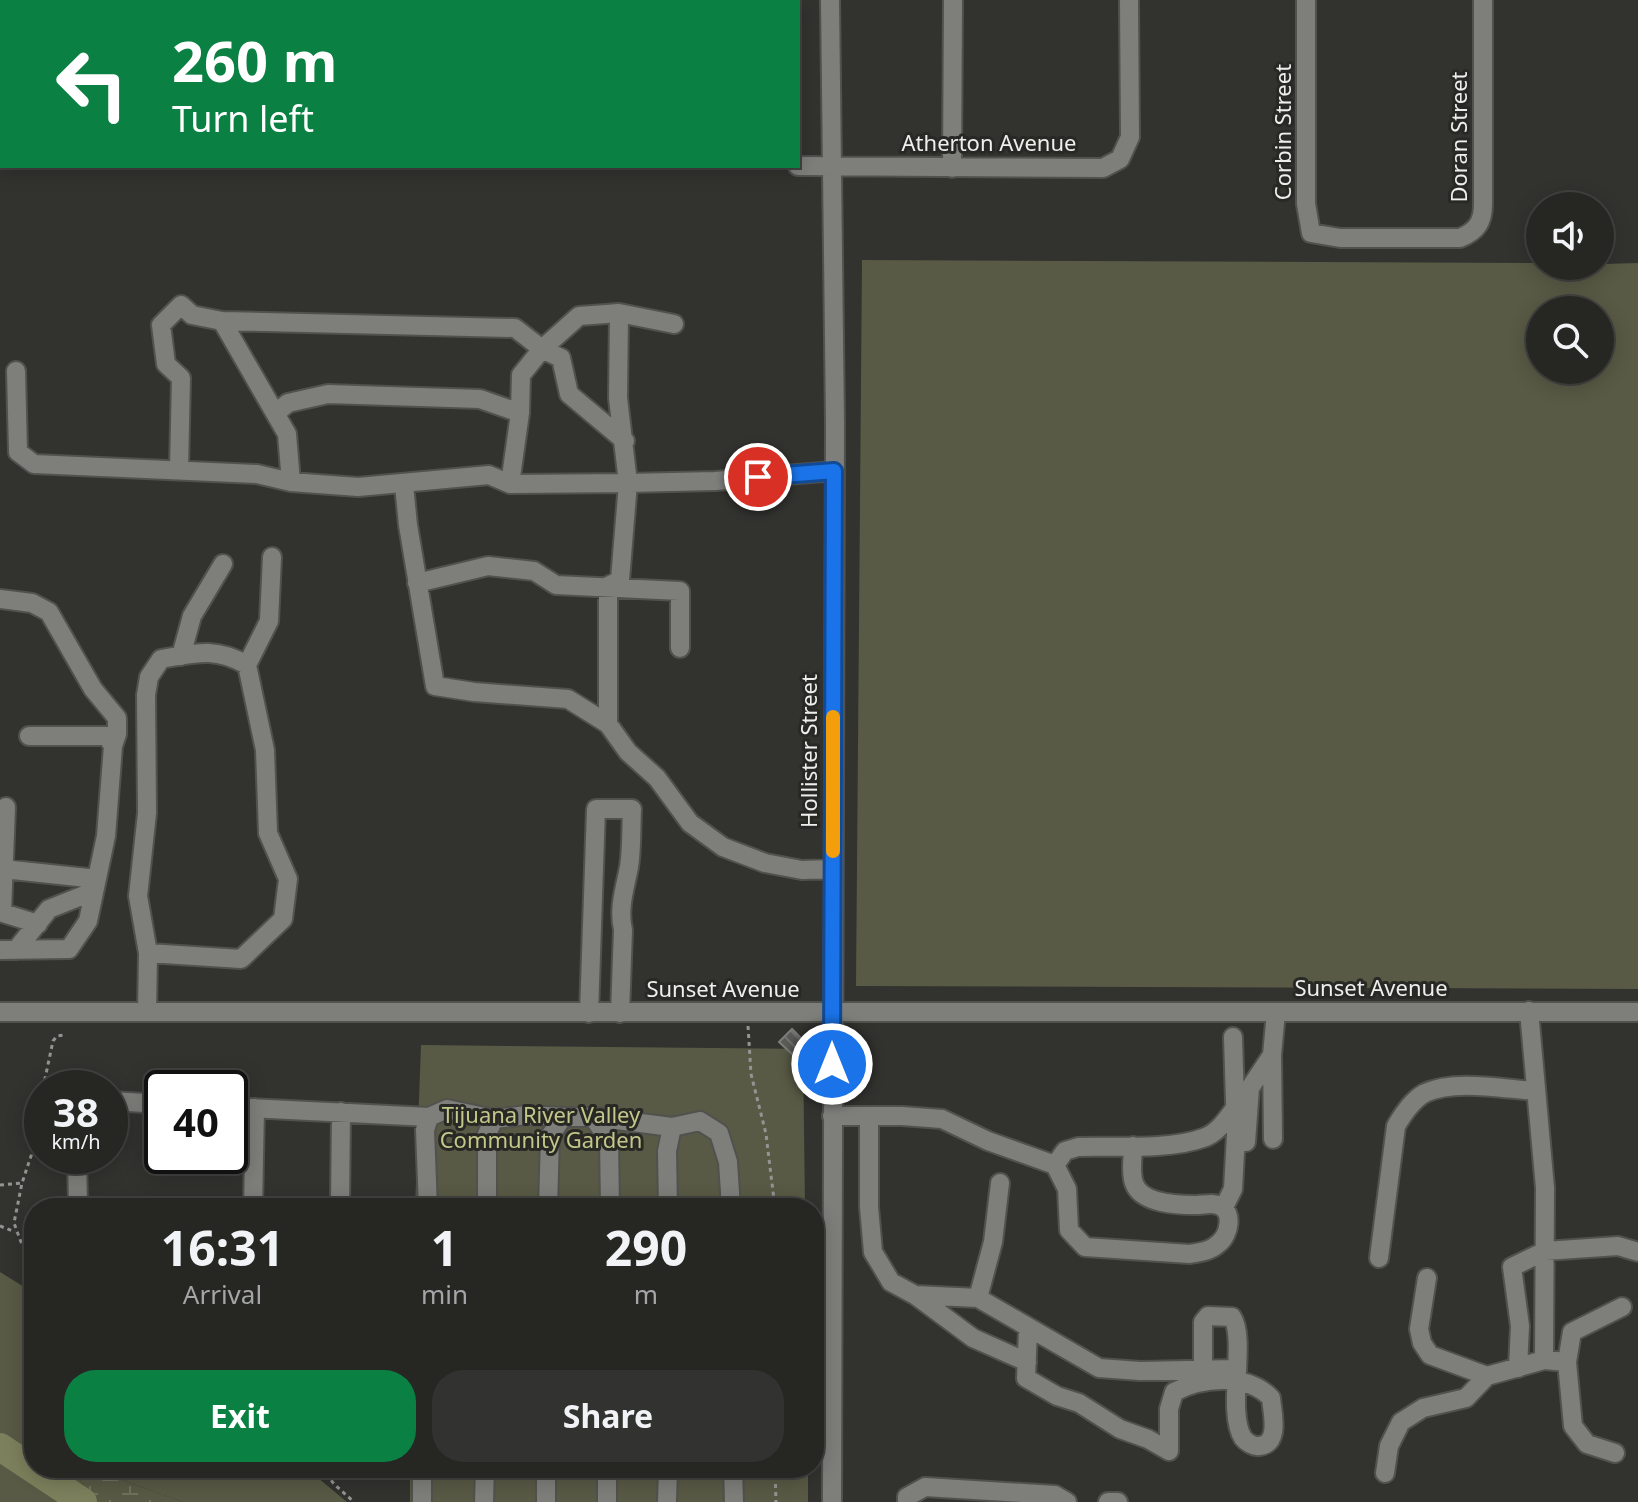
<!DOCTYPE html>
<html lang="en">
<head>
<meta charset="utf-8">
<style>
  :root { --surface:#262623; --page:#323230; --text:#f1f3f6; --muted:#a4a5a6; --line:#424341; --accent:#0b8043 }
  body { margin:0; font-family:"Noto Sans",sans-serif; background:var(--page); color:var(--text); height:100vh; display:flex; flex-direction:column; font-size:30px; white-space:nowrap }
  * { box-sizing:border-box; margin:0 }
  p { font-size:26px; color:var(--muted) }
  .icon { flex:none; width:44px; height:44px; fill:none; stroke:currentColor; stroke-width:2; stroke-linecap:round; stroke-linejoin:round }
  .map { position:relative; flex:1; overflow:hidden }
  .sheet { position:absolute; left:24px; top:1198px; width:800px; height:280px; display:flex; flex-direction:column; background:var(--surface); border-radius:32px; box-shadow:0 4px 20px #0003,0 0 0 2px var(--line) }
  .sheet>* { flex:none }
  .guide { position:absolute; left:0px; top:0px; width:800px; height:168px; box-shadow:0 4px 20px #0003,0 0 0 2px var(--line); background:#0b8043; color:#fff; overflow:hidden }
  .controls { position:absolute; left:1526px; top:192px; display:grid; gap:16px }
  .controls a { display:grid; place-items:center; width:88px; height:88px; border-radius:50%; background:var(--surface); box-shadow:0 4px 20px #0003,0 0 0 2px var(--line); font-size:40px }
  .speed { position:absolute; left:24px; top:1070px; display:flex; gap:16px; font-size:40px; font-weight:700; text-align:center }
  .speed>* { display:grid; place-content:center; width:104px; height:104px; border-radius:50%; background:var(--surface); box-shadow:0 4px 20px #0003,0 0 0 2px var(--line); line-height:1 }
  .speed small { font-size:20px; font-weight:400 }
  .speed .limit { border:4px solid #111; border-radius:12px; background:#fff; color:#111 }
  .pin { position:absolute; display:grid; place-items:center; width:68px; height:68px; color:#fff; margin:-34px; border:4px solid #fff; border-radius:50%; box-shadow:0 2px 8px #0007 }
  .me { position:absolute; width:88px; margin:-44px; rotate:0deg; stroke-linejoin:round; filter:drop-shadow(0 0 6px #0008) }
  .turn { display:flex; align-items:center; gap:28px; height:168px; padding:0 40px; font-size:36px }
  .turn .icon { width:104px; height:104px; stroke-width:2.5 }
  .turn b { display:block; font-size:56px; line-height:68px }
  .eta { display:flex; justify-content:space-evenly; align-items:center; height:136px; text-align:center }
  .eta b { font-size:48px; font-weight:700; line-height:56px }
  .action { display:flex; gap:16px; margin-top:auto; padding:16px 40px }
  .action a { flex:1; height:92px; border-radius:32px; background:var(--accent); color:#fff; font-size:32px; font-weight:700; line-height:92px; text-align:center }
  .action a+a { background:var(--page); color:var(--text) }
  .map>svg:first-child { display:block }
  .green { fill:#585a45; fill-rule:evenodd }
  .wetland { fill:url(#wetland-marsh) }
  .lines { fill:none; stroke-linecap:round; stroke-linejoin:round }
  .river { stroke:#7d805c; stroke-width:28 }
  .building { fill:url(#building-back-hatch); stroke:#7d7d7a; stroke-width:2 }
  .minor-casing { stroke:#51514e; stroke-width:22 }
  .path { stroke:#949492; stroke-width:3; stroke-dasharray:4 4; stroke-linecap:butt }
  .minor { stroke:#7e7f7b; stroke-width:18 }
  .route-casing { stroke:#114b97; stroke-width:20 }
  .route { stroke:#1a73e8; stroke-width:14 }
  .slow { stroke:#f59e0b; stroke-width:14 }
  .labels { text-anchor:middle; stroke-width:6; stroke-linejoin:round; paint-order:stroke }
  .street-label { font-size:22px; fill:#eeeeec; stroke:#282825 }
  .park-label { font-size:22px; fill:#c3c789; stroke:#282825 }
</style>
</head>
<body>
<div class="map">
<svg width="1638" height="1502" viewBox="0 0 1638 1502">
  <defs>
    <pattern id="wetland-marsh" width="20" height="14" patternUnits="userSpaceOnUse" patternTransform="scale(2)"><rect width="20" height="14" fill="#585a45"/><path d="M1 5h8M5 5V1M11 12h8M15 12V8" fill="none" stroke="#707260"/></pattern>
    <pattern id="building-back-hatch" width="6" height="6" patternUnits="userSpaceOnUse" patternTransform="scale(2)"><rect width="6" height="6" fill="#5b5b58"/><path d="M-1 5l2 2M0 0l6 6M5-1l2 2" fill="none" stroke="#737370"/></pattern>
  </defs>
  <rect width="100%" height="100%" fill="#32322f"/>
  <!-- green -->
  <path class="green" d="M 862,260 L 1540,263 L 1540,266 L 1638,263 L 1638,989 L 856,986 ZM 1540,310 L 1600,310 L 1600,370 L 1540,370 Z
    M 421,1045 L 803,1049 L 805,1208 L 415,1208 Z
    M 0,1272 L 34,1293 L 34,1468 L 74,1468 L 92,1502 L 0,1502 Z
    M 89,1468 L 306,1468 L 347,1502 L 183,1502 Z
    M 410,1468 L 808,1468 L 808,1502 L 410,1502 Z"/>
  <!-- wetland -->
  <path class="wetland" d="M 74,1468 L 89,1468 L 183,1502 L 92,1502 Z"/>
  <g class="lines">
    <!-- river -->
    <path class="river" d="M 0,1447 L 83,1502"/>
  </g>
  <!-- building -->
  <path class="building" d="M 792,1029 L 804,1041 L 792,1054 L 779,1042 Z"/>
  <g class="lines">
    <defs>
      <path id="minor" d="M 830,0 L 835,424 L 832,1502
        M 1306,0 L 1306,204 L 1311,233 L 1340,238 L 1460,238 C 1477,231 1483,222 1483,204 L 1483,0
        M 707,2 L 707,0
        M 798,166 L 1103,168 L 1120,159 L 1130,137 L 1129,0
        M 952,168 L 953,0
        M 619,313 L 618,398 L 628,483 L 620,580 L 608,586 L 608,724 L 628,752 L 657,778 L 690,823 L 723,847 L 765,863 L 802,870 L 832,869
        M 222,321 L 515,328 L 542,349 L 561,358 L 569,394 L 625,441
        M 16,371 L 18,452 L 34,464 L 257,474 L 291,482 L 358,487 L 489,475 L 510,484 L 628,483 L 715,481 L 834,471
        M 276,413 L 288,403 L 328,394 L 480,399 L 520,413
        M 179,469 L 181,378 L 166,364 L 161,325 L 181,305 L 192,315 L 222,321 L 287,434 L 291,482
        M 510,484 L 520,413 L 521,375 L 542,349 L 579,316 L 619,313 L 674,324
        M 404,485 L 408,525 L 435,686 L 474,692 L 568,699 L 608,724
        M 417,583 L 488,566 L 534,571 L 556,585 L 680,591 L 680,648
        M 0,599 L 32,603 L 49,612 L 93,689 L 117,718 L 117,734 L 113,746
        M 181,656 L 192,616 L 223,564
        M 247,665 L 269,621 L 272,557
        M 3,869 L 97,879
        M 0,912 L 38,924
        M 2,912 L 6,807
        M 0,950 L 69,949 L 88,921 L 106,836 L 113,746 L 107,736 L 29,736
        M 16,950 L 49,909 L 94,891
        M 0,1012 L 1638,1012
        M 147,1012 L 148,953 L 241,959 L 283,919 L 288,879 L 268,833 L 265,750 L 247,665 C 215,647 196,653 161,659 L 149,677 L 146,695 L 147,813 L 138,896 L 148,953
        M 589,1013 L 596,809 L 632,809 C 631,828 632,848 629,867 C 625,888 618,908 623,930 L 620,1013
        M 1272,1055 L 1273,1139
        M 110,1101 L 162,1104
        M 230,1107 L 429,1117
        M 832,1116 L 902,1116 L 942,1119 L 988,1141 L 1055,1165 L 1067,1189 L 1069,1230 L 1085,1247 L 1190,1254 C 1201,1252 1211,1251 1219,1243 C 1229,1235 1234,1212 1220,1206 C 1213,1202 1204,1205 1196,1205 C 1178,1205 1141,1204 1134,1183 C 1130,1172 1133,1157 1133,1146
        M 869,1116 L 869,1207 L 873,1252 L 891,1282 L 915,1295 L 978,1298 L 1099,1368 L 1140,1371 L 1236,1369
        M 593,1117 L 672,1127
        M 1246,1142 L 1250,1088 L 1272,1055 L 1276,1012
        M 77,1156 L 78,1208
        M 1055,1165 L 1065,1151 L 1078,1147 C 1113,1146 1171,1150 1203,1138 C 1217,1134 1227,1119 1235,1108
        M 1224,1207 L 1233,1189 L 1236,1135 L 1233,1037
        M 253,1208 L 255,1108
        M 340,1208 L 341,1112
        M 428,1208 L 425,1130 L 429,1117 L 447,1109 L 494,1119
        M 487,1208 L 487,1134 L 494,1119 L 527,1115 L 563,1117
        M 548,1208 L 550,1136 L 563,1117 L 593,1117 L 609,1140 L 610,1208
        M 668,1208 L 667,1151 L 672,1127 L 700,1121 L 719,1133 L 728,1162 L 731,1208
        M 1379,1258 L 1396,1126 C 1403,1114 1412,1100 1425,1093 C 1454,1079 1504,1089 1536,1091
        M 1427,1278 L 1419,1329 L 1422,1343 L 1430,1355 L 1487,1376 L 1544,1360 L 1545,1188 L 1529,1011
        M 915,1295 L 973,1338 L 1027,1362
        M 978,1298 L 993,1242 L 1000,1183
        M 1028,1329 L 1026,1378 L 1057,1396 L 1079,1403 L 1120,1429 L 1148,1439 L 1169,1451 L 1169,1409 L 1174,1392 C 1202,1377 1247,1373 1271,1398 C 1272,1412 1281,1444 1259,1446 C 1254,1447 1246,1442 1243,1438 C 1226,1411 1247,1339 1232,1317 L 1208,1316 L 1203,1322 L 1203,1369
        M 1544,1360 L 1567,1362 L 1573,1426 L 1587,1444 L 1615,1453
        M 1567,1362 L 1572,1332 L 1622,1307
        M 1518,1368 L 1520,1326 L 1512,1267 L 1545,1251 L 1618,1246 L 1638,1252
        M 422,1468 L 422,1502
        M 607,1468 L 607,1502
        M 733,1468 L 734,1502
        M 1385,1473 L 1389,1446 L 1401,1422 L 1423,1408 L 1466,1398 L 1487,1376
        M 484,1502 L 485,1468
        M 546,1502 L 546,1468
        M 667,1502 L 668,1468
        M 907,1502 L 907,1497 L 925,1487 L 1055,1495 L 1067,1502
        M 1108,1502 L 1118,1502"/>
    </defs>
    <!-- minor casing -->
    <use href="#minor" class="minor-casing"/>
    <!-- path -->
    <path class="path" d="M 748,1026 L 751,1074 L 766,1134 L 775,1208
      M 43,1088 L 53,1041 L 57,1036 L 64,1035
      M 0,1185 L 22,1183
      M 0,1226 L 15,1232
      M 34,1253 L 21,1242 L 14,1223 L 22,1183 L 32,1153 L 42,1095
      M 321,1468 L 335,1485 L 354,1502
      M 775,1468 L 776,1502"/>
    <!-- minor -->
    <use href="#minor" class="minor"/>
  </g>
  <g class="lines">
    <defs>
      <path id="route" d="M 758,477 L 834,471 L 832,1064"/>
    </defs>
    <!-- route casing -->
    <use href="#route" class="route-casing"/>
    <!-- route -->
    <use href="#route" class="route"/>
    <!-- slow -->
    <path class="slow" d="M 833,851 L 833,717"/>
  </g>
  <g class="labels">
    <!-- street labels -->
    <g class="street-label">
      <text transform="translate(1283 132) rotate(-90)" y="8">Corbin Street</text>
      <text transform="translate(1459 137) rotate(-90)" y="8">Doran Street</text>
      <text x="989" y="151">Atherton Avenue</text>
      <text transform="translate(809 751) rotate(-90)" y="8">Hollister Street</text>
      <text x="1371" y="996">Sunset Avenue</text>
      <text x="723" y="997">Sunset Avenue</text>
    </g>
    <!-- park labels -->
    <g class="park-label">
      <text x="541" y="1123">Tijuana River Valley<tspan x="541" dy="25">Community Garden</tspan></text>
    </g>
  </g>
</svg>
<div class="controls">
<a><svg class="icon" aria-label="sound" viewBox="0 0 24 24"><path d="M4 9h4l5-4v14l-5-4H4zM17 9q2 3 0 6"/></svg></a>
<a><svg class="icon" aria-label="search" viewBox="0 0 24 24"><circle cx="10" cy="10" r="6"/><path d="M15 15l6 6"/></svg></a>
</div>
<div class="speed"><div>38<small>km/h</small></div><div class="limit">40</div></div>
<div class="pin" style="left:758px;top:477px;background:#d93025"><svg class="icon" aria-label="arrive" viewBox="0 0 24 24"><path d="M6 21V4h12l-3 4 3 4H6"/></svg></div>
<svg class="me" style="left:832px;top:1064px" viewBox="-20 -20 40 40"><circle r="17" fill="#1a73e8" stroke="#fff" stroke-width="3"/><path d="M0-11L8 9 0 5-8 9z" fill="#fff"/></svg>
<div class="guide">
<div class="turn"><svg class="icon" aria-label="left" viewBox="0 0 24 24"><path d="M17 20v-9H6M10 6l-5 5 5 5"/></svg><div><b>260 m</b>Turn left</div></div>
</div>
<section class="sheet">
<div class="eta">
<div><b>16:31</b><p>Arrival</p></div>
<div><b>1</b><p>min</p></div>
<div><b>290</b><p>m</p></div>
</div>
<div class="action"><a>Exit</a><a>Share</a></div>
</section>
</div>
</body>
</html>
